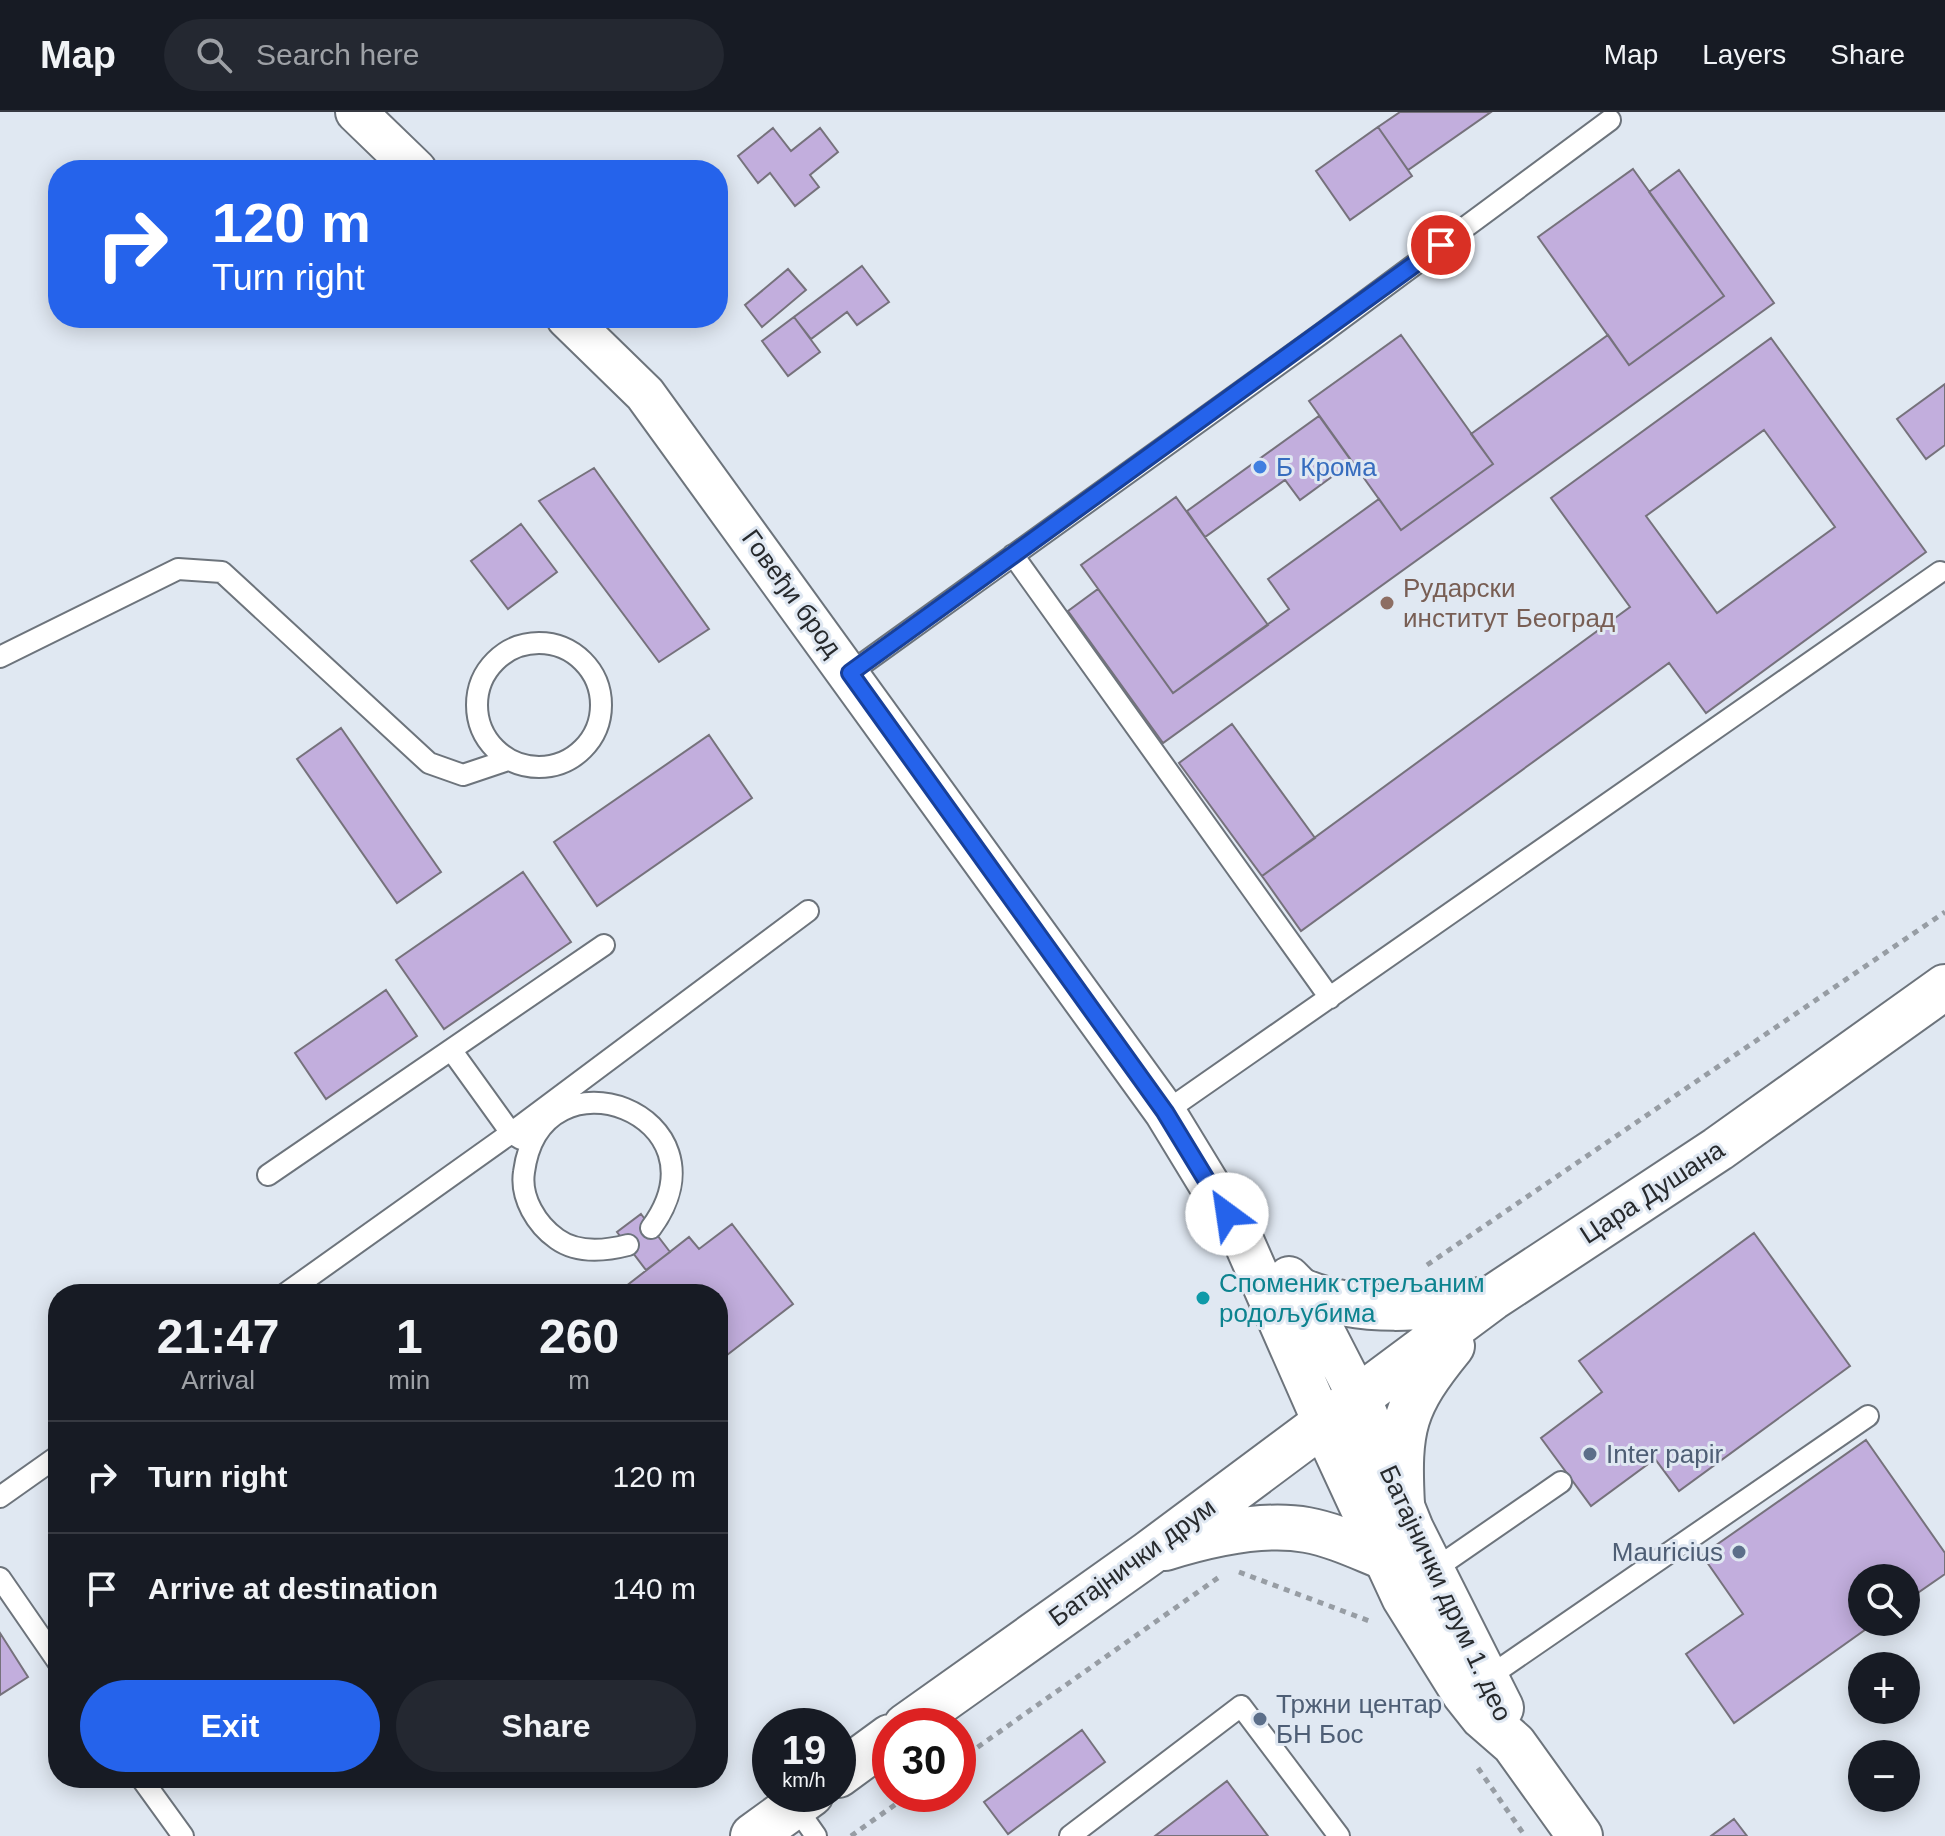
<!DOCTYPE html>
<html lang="en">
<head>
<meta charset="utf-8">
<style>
  :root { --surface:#171b24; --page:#242831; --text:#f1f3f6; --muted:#9ea1a6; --line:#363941; --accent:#2563eb }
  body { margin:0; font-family:Arial,sans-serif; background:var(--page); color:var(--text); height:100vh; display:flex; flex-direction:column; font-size:30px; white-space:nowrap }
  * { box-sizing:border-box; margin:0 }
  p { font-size:26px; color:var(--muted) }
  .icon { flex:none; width:44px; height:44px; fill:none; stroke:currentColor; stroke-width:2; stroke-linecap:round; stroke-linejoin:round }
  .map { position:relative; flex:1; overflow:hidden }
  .panel { position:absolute; left:48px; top:1172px; width:680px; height:504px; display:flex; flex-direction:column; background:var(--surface); border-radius:32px; box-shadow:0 4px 20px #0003 }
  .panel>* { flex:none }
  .hud { position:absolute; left:48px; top:48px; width:680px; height:168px; border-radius:32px; box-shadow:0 4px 20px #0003; background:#2563eb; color:#fff; overflow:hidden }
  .controls { position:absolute; left:1848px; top:1452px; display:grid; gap:16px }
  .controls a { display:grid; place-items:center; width:72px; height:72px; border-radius:50%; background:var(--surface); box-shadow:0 4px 20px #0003; font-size:40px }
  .speed { position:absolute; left:752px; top:1596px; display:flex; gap:16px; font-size:40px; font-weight:700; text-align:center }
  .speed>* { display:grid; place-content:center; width:104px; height:104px; border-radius:50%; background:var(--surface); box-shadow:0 4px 20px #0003; line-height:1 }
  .speed small { font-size:20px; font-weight:400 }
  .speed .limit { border:12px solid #d22; background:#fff; color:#111 }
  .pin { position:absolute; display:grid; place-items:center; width:68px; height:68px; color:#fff; margin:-34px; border:4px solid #fff; border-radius:50%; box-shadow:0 2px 8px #0007 }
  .me { position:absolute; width:88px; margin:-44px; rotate:329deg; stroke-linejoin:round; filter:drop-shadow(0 0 6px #0008) }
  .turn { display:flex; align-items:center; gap:28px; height:168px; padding:0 32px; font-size:36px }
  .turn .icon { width:104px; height:104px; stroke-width:2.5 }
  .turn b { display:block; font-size:56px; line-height:68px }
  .eta { display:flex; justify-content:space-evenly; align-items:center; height:136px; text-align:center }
  .eta b { font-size:48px; font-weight:700; line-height:56px }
  .primary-button { display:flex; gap:16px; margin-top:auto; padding:16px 32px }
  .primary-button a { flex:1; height:92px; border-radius:48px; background:var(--accent); color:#fff; font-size:32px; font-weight:700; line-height:92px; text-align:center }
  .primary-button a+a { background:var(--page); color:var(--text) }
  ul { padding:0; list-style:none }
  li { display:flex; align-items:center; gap:24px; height:112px; padding:0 32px; border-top:2px solid var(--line) }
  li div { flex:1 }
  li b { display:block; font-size:30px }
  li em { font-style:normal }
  header { display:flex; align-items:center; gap:48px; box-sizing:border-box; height:112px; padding:0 40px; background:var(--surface); border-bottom:2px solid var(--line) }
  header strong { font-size:38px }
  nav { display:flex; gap:44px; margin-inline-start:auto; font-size:28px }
  .search { width:560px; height:72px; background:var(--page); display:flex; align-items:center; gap:20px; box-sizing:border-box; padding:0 28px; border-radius:44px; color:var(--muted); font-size:30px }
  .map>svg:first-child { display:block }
  .building { fill:#c2aedd; stroke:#76727c; stroke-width:2; fill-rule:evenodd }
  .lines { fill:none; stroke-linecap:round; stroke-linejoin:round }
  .service-casing { stroke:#6d747c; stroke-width:24 }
  .minor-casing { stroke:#6d747c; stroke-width:44 }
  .tertiary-casing { stroke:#6d747c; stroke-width:48 }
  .secondary-casing { stroke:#6d747c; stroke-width:48 }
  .path { stroke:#979da4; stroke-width:5; stroke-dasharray:6 6; stroke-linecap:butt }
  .service { stroke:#fff; stroke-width:20 }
  .minor { stroke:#fff; stroke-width:40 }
  .tertiary { stroke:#fff; stroke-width:44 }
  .secondary { stroke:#fff; stroke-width:44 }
  .route-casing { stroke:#184099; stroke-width:20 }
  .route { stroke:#2563eb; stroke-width:14 }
  .shop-dot { fill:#3f7fe0; stroke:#e0e8f2; stroke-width:3 }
  .education-dot { fill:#8d6e63; stroke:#e0e8f2; stroke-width:3 }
  .culture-dot { fill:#0f9aa8; stroke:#e0e8f2; stroke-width:3 }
  .service-dot { fill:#5c6f8a; stroke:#e0e8f2; stroke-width:3 }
  .labels { text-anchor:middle; stroke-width:6; stroke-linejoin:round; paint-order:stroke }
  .shop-label { font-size:26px; fill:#366cbe; stroke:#e0e8f2; text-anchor:start }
  .education-label { font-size:26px; fill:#785e54; stroke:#e0e8f2; text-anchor:start }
  .street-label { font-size:26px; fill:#272a2d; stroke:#e0e8f2 }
  .culture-label { font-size:26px; fill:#0d838f; stroke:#e0e8f2; text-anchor:start }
  .service-label { font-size:26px; fill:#4e5e75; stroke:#e0e8f2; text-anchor:start }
</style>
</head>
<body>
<header>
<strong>Map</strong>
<div class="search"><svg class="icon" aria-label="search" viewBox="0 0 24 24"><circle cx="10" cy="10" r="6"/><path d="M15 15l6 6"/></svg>Search here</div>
<nav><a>Map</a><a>Layers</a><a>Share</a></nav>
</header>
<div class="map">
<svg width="1945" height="1724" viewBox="0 0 1945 1724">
  <rect width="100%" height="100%" fill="#e0e8f2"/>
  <!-- building -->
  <path class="building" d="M 1400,0 L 1491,0 L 1408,58 L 1378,15 Z
    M 1378,15 L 1412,64 L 1350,108 L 1316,59 Z
    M 773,16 L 791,39 L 820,16 L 838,40 L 810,63 L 819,75 L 795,94 L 770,61 L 758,71 L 738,44 Z
    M 1633,57 L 1724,184 L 1629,253 L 1538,125 Z
    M 1679,58 L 1774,191 L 1163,631 L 1068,499 L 1098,477 L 1173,581 L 1289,497 L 1268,467 L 1379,387 L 1401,418 L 1493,352 L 1471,322 L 1608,223 L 1629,253 L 1724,184 L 1649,80 Z
    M 862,154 L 889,190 L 857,213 L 847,200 L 811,227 L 794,205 Z
    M 788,157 L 806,178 L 762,215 L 745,193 Z
    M 794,205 L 820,240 L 788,264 L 762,229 Z
    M 1401,223 L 1493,352 L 1401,418 L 1309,289 Z
    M 1771,226 L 1926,440 L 1706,601 L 1669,551 L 1301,819 L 1262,764 L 1630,495 L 1551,386 ZM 1764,318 L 1835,415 L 1717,501 L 1646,404 Z
    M 1945,272 L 1945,333 L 1926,347 L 1897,307 Z
    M 1319,304 L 1352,350 L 1300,388 L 1285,368 L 1205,425 L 1187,399 Z
    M 594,356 L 709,517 L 659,550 L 539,389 Z
    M 1176,385 L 1268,513 L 1173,581 L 1081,453 Z
    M 521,412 L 557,460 L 508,497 L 471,449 Z
    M 1232,612 L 1315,726 L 1262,764 L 1179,651 Z
    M 341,616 L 441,760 L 397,791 L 297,647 Z
    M 709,623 L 752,686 L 597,794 L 554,730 Z
    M 523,760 L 571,830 L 444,917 L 396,848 Z
    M 386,878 L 417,924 L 326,987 L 295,941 Z
    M 641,1102 L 670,1140 L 646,1158 L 617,1120 Z
    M 732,1112 L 793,1192 L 718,1250 L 718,1182 L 631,1182 L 625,1175 L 689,1125 L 699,1137 Z
    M 1754,1121 L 1850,1254 L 1679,1379 L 1655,1347 L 1591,1394 L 1541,1326 L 1602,1280 L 1579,1249 Z
    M 1866,1328 L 1945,1441 L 1945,1462 L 1906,1489 L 1906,1466 L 1862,1466 L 1862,1510 L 1876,1510 L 1734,1611 L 1686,1542 L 1743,1502 L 1702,1443 Z
    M 0,1521 L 28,1565 L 0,1583 Z
    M 1082,1618 L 1105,1650 L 1008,1722 L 984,1690 Z
    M 1227,1669 L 1268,1724 L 1155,1724 Z
    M 1734,1707 L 1747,1724 L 1711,1724 Z"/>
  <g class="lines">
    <defs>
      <path id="service" d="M 1013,443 L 1330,886
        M477 593a62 62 0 1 1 124 0a62 62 0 1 1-124 0Z
        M 0,545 L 178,457 L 222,460 L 429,651 L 463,663 L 508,648
        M 850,561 L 1321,222 L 1610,8
        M 452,939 L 511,1021 L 521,1027
        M 1165,1000 L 1940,460
        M 268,1063 L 604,833
        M 628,1133 C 605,1139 578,1142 557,1127 C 537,1113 520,1086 524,1060 C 541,930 734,1003 651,1116
        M 285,1182 L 511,1021 L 808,799
        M 0,1385 L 58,1344
        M 1432,1459 L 1561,1370
        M 0,1466 L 58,1550
        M 1487,1566 L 1868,1304
        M 141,1666 L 183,1724
        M 795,1694 L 816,1724
        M 1070,1724 L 1241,1594 L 1339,1724"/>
      <path id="minor" d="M 356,0 L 416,58
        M 567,206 L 645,282 L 1165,1000 L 1243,1128 L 1323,1310
        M 1289,1165 L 1304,1180 L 1358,1285"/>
      <path id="tertiary" d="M 1358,1285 L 1411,1417 L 1501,1596
        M 1323,1310 L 1404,1485 L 1464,1581 L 1483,1605 L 1514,1632 L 1580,1724"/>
      <path id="secondary" d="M 1304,1180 C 1362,1203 1425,1197 1486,1187
        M 1402,1393 C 1398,1316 1403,1294 1452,1234
        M 1165,1436 C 1207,1423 1263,1410 1307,1418 C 1334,1423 1359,1435 1384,1445
        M 906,1614 L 1148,1442 L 1492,1186 L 1718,1037 L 1945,875
        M 838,1663 L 890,1625
        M 753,1724 L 811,1682"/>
    </defs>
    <!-- service casing -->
    <use href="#service" class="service-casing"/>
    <!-- minor casing -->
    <use href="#minor" class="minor-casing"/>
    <!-- tertiary casing -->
    <use href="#tertiary" class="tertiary-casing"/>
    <!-- secondary casing -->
    <use href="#secondary" class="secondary-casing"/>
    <!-- path -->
    <path class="path" d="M 1427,1153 L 1945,800
      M 1239,1460 L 1372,1510
      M 958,1649 L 1222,1463
      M 1478,1656 L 1525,1724
      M 851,1724 L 910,1682"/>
    <!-- service -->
    <use href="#service" class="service"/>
    <!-- minor -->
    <use href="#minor" class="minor"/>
    <!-- tertiary -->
    <use href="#tertiary" class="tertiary"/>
    <!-- secondary -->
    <use href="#secondary" class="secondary"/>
  </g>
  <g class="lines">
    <defs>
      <path id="route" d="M 1227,1102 L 1165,1000 L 850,561 L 1441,133"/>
    </defs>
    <!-- route casing -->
    <use href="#route" class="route-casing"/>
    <!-- route -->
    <use href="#route" class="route"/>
  </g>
  <!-- markers -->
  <circle class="shop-dot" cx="1260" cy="355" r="8"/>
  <circle class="education-dot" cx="1387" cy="491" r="8"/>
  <circle class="culture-dot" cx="1203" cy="1186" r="8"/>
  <g class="service-dot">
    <circle cx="1590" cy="1342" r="8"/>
    <circle cx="1739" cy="1440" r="8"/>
    <circle cx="1260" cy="1607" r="8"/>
  </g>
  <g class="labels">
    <!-- shop labels -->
    <g class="shop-label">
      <text x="1276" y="364">Б Крома</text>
    </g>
    <!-- education labels -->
    <g class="education-label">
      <text x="1403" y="485">Рударски<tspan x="1403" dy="30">институт Београд</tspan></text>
    </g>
    <!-- street labels -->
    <g class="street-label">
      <text transform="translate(792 481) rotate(54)" y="9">Говеђи брод</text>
      <text transform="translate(1652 1080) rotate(-33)" y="9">Цара Душана</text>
      <text transform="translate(1132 1450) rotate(-36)" y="9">Батајнички друм</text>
      <text transform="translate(1446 1481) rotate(65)" y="9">Батајнички друм 1. део</text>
    </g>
    <!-- culture labels -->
    <g class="culture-label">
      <text x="1219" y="1180">Споменик стрељаним<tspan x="1219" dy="30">родољубима</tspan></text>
    </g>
    <!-- service labels -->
    <g class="service-label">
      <text x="1606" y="1351">Inter papir</text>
      <text x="1723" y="1449" text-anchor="end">Mauricius</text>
      <text x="1276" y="1601">Тржни центар<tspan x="1276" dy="30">БН Бос</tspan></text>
    </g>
  </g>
</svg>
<div class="controls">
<a><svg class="icon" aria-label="search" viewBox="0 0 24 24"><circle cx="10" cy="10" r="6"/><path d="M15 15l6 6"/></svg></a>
<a>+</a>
<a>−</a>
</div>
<div class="speed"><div>19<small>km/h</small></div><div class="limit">30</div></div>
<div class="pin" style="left:1441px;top:133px;background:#d93025"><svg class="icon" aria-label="arrive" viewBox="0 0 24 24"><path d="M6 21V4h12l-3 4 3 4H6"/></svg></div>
<svg class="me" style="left:1227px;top:1102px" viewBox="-20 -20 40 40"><circle r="19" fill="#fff"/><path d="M0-13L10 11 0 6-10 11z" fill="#2563eb"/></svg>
<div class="hud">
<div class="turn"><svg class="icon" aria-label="right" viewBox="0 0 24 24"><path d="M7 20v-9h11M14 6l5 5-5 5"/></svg><div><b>120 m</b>Turn right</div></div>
</div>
<section class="panel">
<div class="eta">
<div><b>21:47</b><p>Arrival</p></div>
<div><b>1</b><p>min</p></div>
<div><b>260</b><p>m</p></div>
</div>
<ul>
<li><svg class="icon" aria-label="right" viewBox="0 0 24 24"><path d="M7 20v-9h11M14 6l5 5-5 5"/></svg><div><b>Turn right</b></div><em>120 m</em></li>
<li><svg class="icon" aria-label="arrive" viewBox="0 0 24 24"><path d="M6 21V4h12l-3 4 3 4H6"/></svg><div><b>Arrive at destination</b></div><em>140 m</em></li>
</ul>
<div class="primary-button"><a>Exit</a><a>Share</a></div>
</section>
</div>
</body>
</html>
